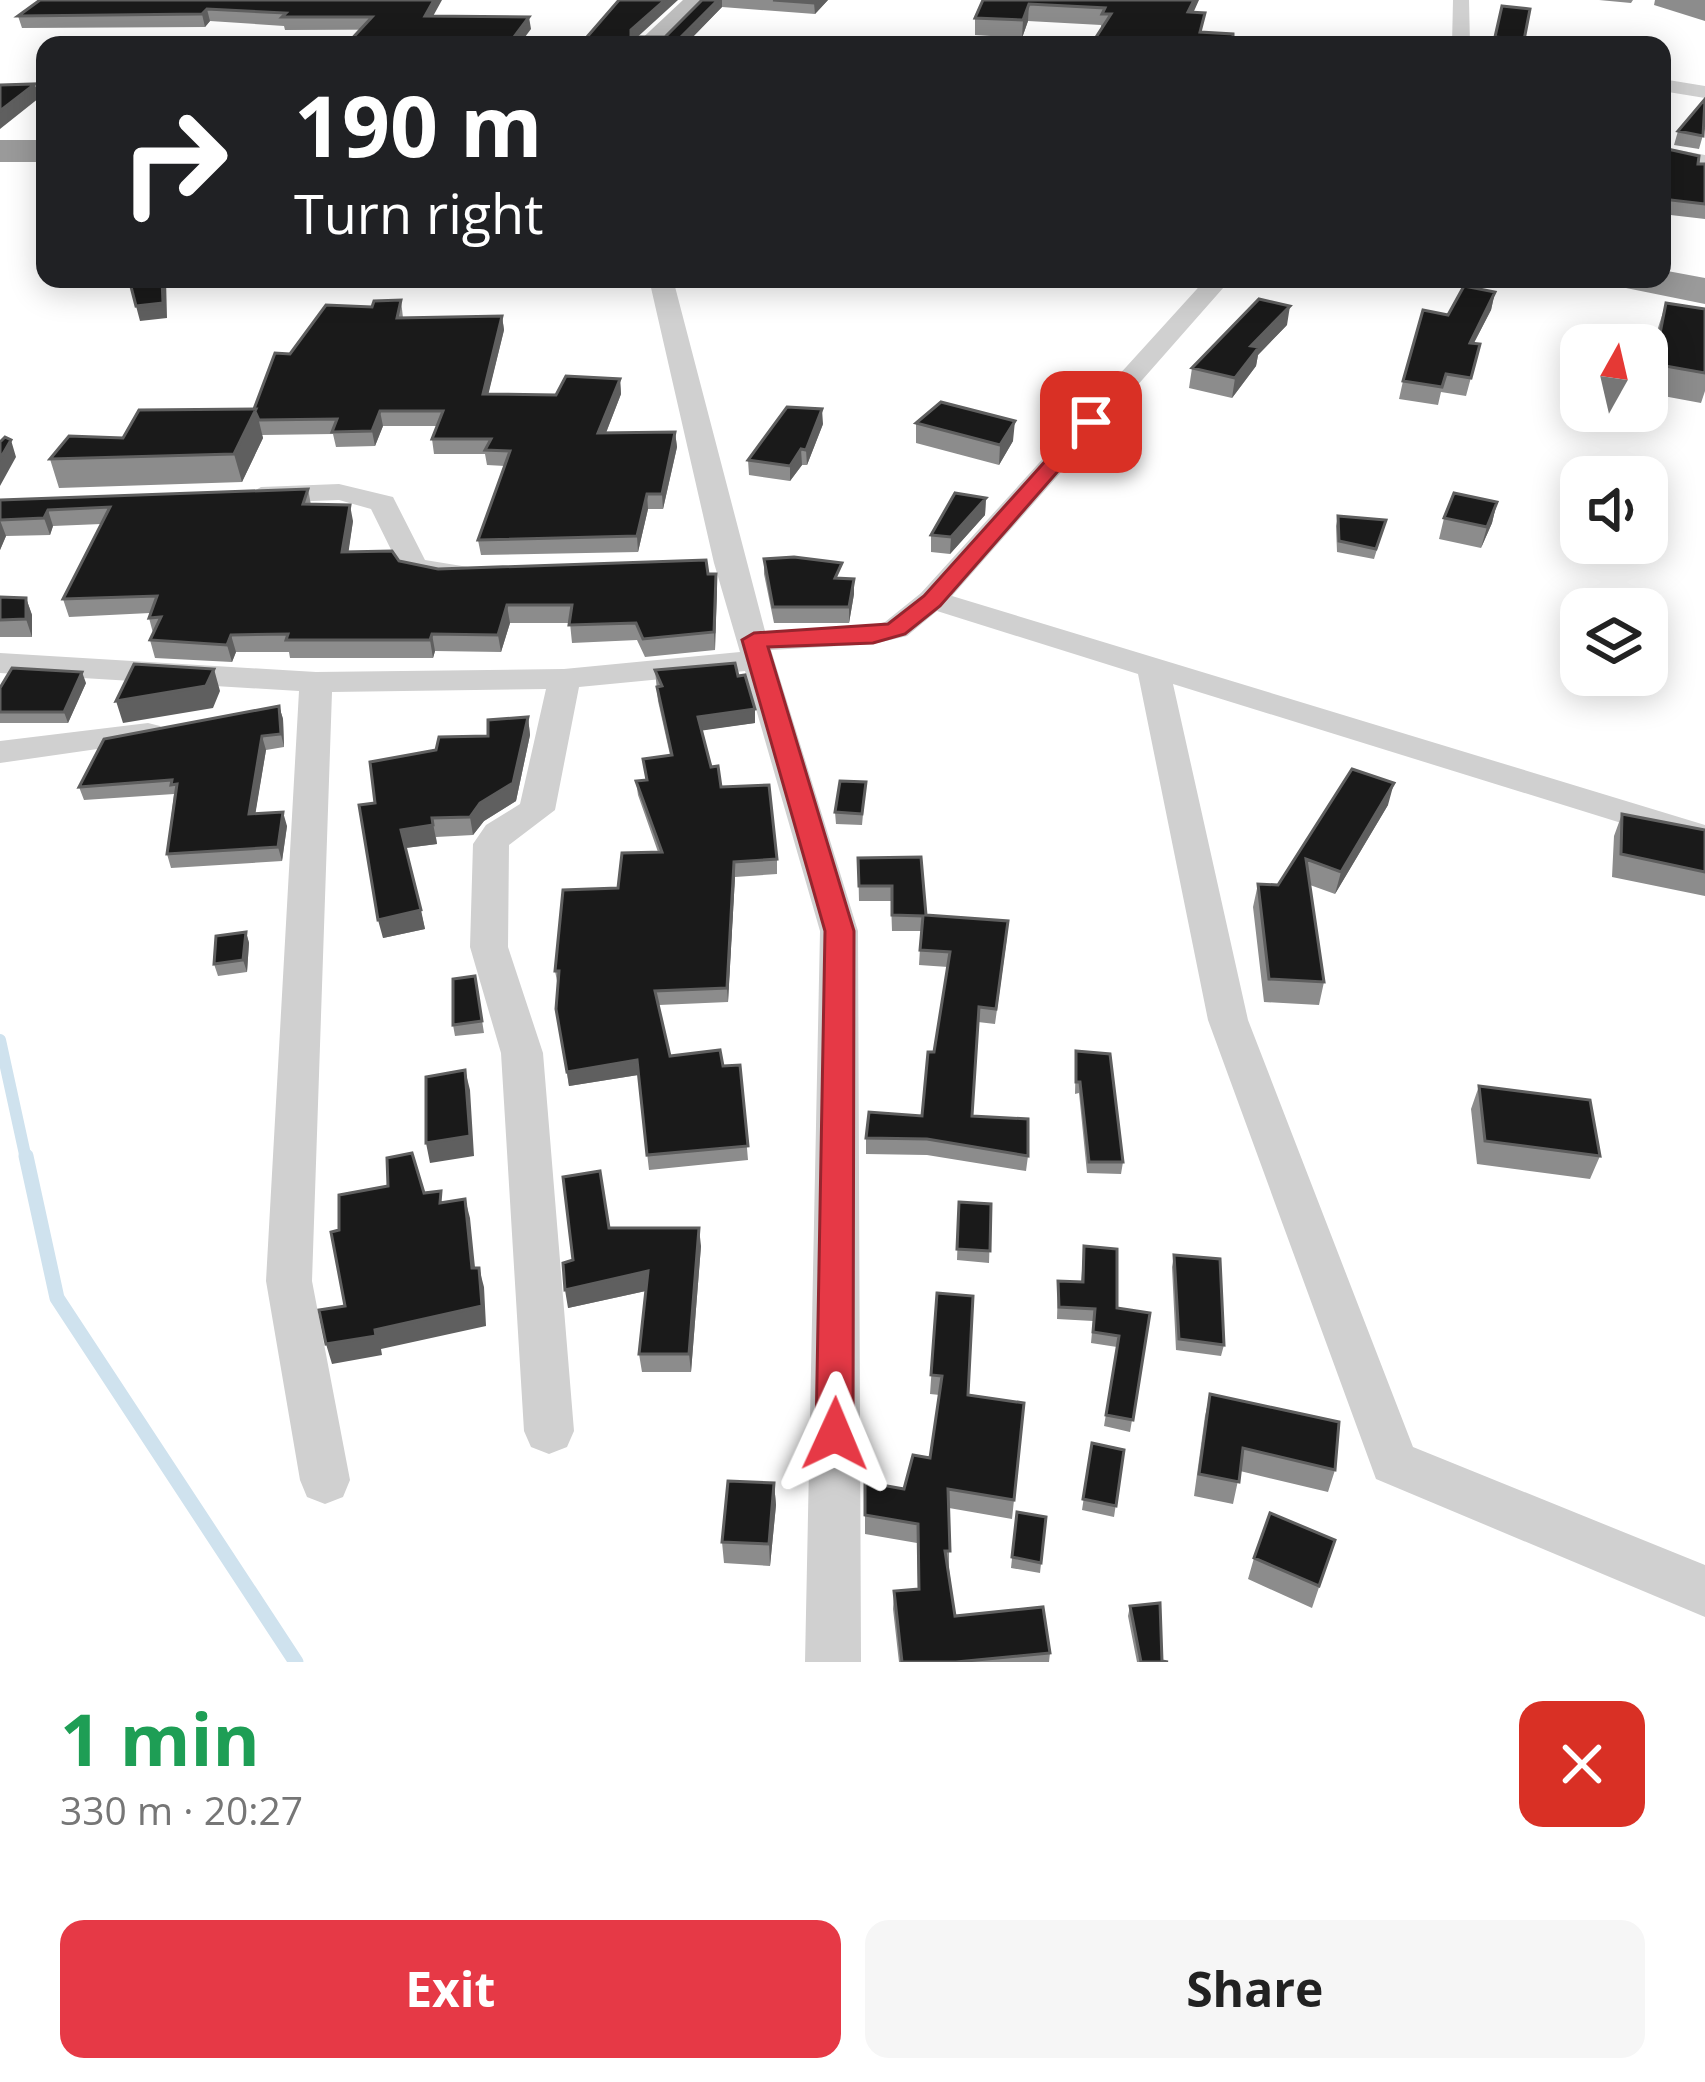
<!DOCTYPE html>
<html lang="en">
<head>
<meta charset="utf-8">
<style>
  :root { --surface:#fff; --page:#f6f6f6; --text:#222; --muted:#767676; --accent:#e63946 }
  body { margin:0; font-family:"Open Sans",sans-serif; background:var(--page); color:var(--text); height:100vh; display:flex; flex-direction:column; font-size:45px; white-space:nowrap }
  * { box-sizing:border-box; margin:0 }
  p { font-size:39px; color:var(--muted) }
  .icon { flex:none; width:66px; height:66px; fill:none; stroke:currentColor; stroke-width:2; stroke-linecap:round; stroke-linejoin:round }
  .map { position:relative; height:1662px; overflow:hidden }
  .sheet { display:flex; flex-direction:column; background:var(--surface); flex:1 }
  .sheet>* { flex:none }
  .guide { position:absolute; left:36px; top:36px; width:1635px; height:252px; border-radius:24px; box-shadow:0 6px 30px #0003; background:#202124; color:#fff; overflow:hidden }
  .needle { width:78px; rotate:8deg }
  .buttons { position:absolute; left:1560px; top:324px; display:grid; gap:24px }
  .buttons a { display:grid; place-items:center; width:108px; height:108px; border-radius:24px; background:var(--surface); box-shadow:0 6px 30px #0003; font-size:60px }
  .pin { position:absolute; display:grid; place-items:center; width:102px; height:102px; color:#fff; margin:-51px; border-radius:24px; box-shadow:0 6px 18px #0006 }
  .me { position:absolute; width:132px; margin:-66px; rotate:1deg; stroke-linejoin:round; filter:drop-shadow(0 0 9px #0008) }
  .turn { display:flex; align-items:center; gap:42px; height:252px; padding:0 60px; font-size:54px }
  .turn .icon { width:156px; height:156px; stroke-width:2.5 }
  .turn b { display:block; font-size:84px; line-height:102px }
  .round { display:grid; place-items:center; flex:none; width:126px; height:126px; border-radius:24px; background:var(--page) }
  .head { display:flex; align-items:center; justify-content:space-between; height:204px; padding:0 60px }
  h1 { font-size:72px; font-weight:700; line-height:90px; color:#1e9e55 }
  .button { display:flex; gap:24px; margin-top:auto; padding:24px 60px }
  .button a { flex:1; height:138px; border-radius:24px; background:var(--accent); color:#fff; font-size:48px; font-weight:700; line-height:138px; text-align:center }
  .button a+a { background:var(--page); color:var(--text) }
  .map>svg:first-child { display:block }
  .lines { fill:none; stroke-linecap:round; stroke-linejoin:round }
  .stream-far1 { stroke:#cfe2ee; stroke-width:12 }
  .stream { stroke:#cfe2ee; stroke-width:15 }
  .street { fill:#d0d0d0; fill-rule:evenodd }
  .secondary { fill:#bdbdbd; fill-rule:evenodd }
  .highway { fill:#9a9a9a; fill-rule:evenodd }
  .wall { fill:#8c8c8c }
  .shaded-wall { fill:#5f5f5f }
  .building { fill:#1a1a1a; stroke:#5f5f5f; stroke-width:3 }
  .route { fill:#e63946; stroke:#96252e; stroke-width:3 }
</style>
</head>
<body>
<div class="map">
<svg width="1705" height="1662" viewBox="0 0 1705 1662">
  <rect width="100%" height="100%" fill="#fff"/>
  <g class="lines">
    <!-- stream-far1 -->
    <path class="stream-far1" d="M 0,1040 L 26,1159"/>
    <!-- stream -->
    <path class="stream" d="M 26,1156 L 57,1298 L 296,1662"/>
    <!-- street -->
    <path class="street" d="M 1453,0 L 1469,0 L 1470,45 L 1452,45 Z
      M 1662,79 L 1705,86 L 1705,98 L 1662,91 Z
      M 1662,147 L 1705,155 L 1705,167 L 1662,159 Z
      M 649,279 L 673,279 L 765,631 L 872,626 L 885,622 L 921,593 L 1206,279 L 1231,279 L 952,596 L 1705,825 L 1705,849 L 1173,684 L 1248,1020 L 1413,1447 L 1705,1565 L 1705,1617 L 1376,1479 L 1208,1020 L 1138,674 L 937,611 L 907,636 L 873,644 L 771,650 L 858,931 L 861,1662 L 805,1662 L 820,931 L 745,671 L 579,687 L 555,810 L 509,845 L 508,947 L 543,1053 L 574,1431 L 567,1447 L 549,1454 L 531,1447 L 524,1431 L 501,1053 L 470,947 L 473,844 L 486,825 L 520,804 L 546,689 L 332,692 L 312,1281 L 350,1480 L 343,1497 L 325,1504 L 307,1497 L 300,1480 L 266,1281 L 299,691 L 0,673 L 0,653 L 316,672 L 564,669 L 740,652 L 714,563 Z
      M 339,484 L 393,497 L 425,560 L 468,567 L 472,573 L 468,579 L 403,574 L 371,509 L 339,500 L 261,503 L 247,495 L 261,487 Z
      M 148,723 L 160,726 L 165,733 L 160,740 L 0,763 L 0,741 Z"/>
    <!-- secondary -->
    <path class="secondary" d="M 683,0 L 709,0 L 663,45 L 635,45 Z"/>
    <!-- highway -->
    <path class="highway" d="M 0,140 L 45,140 L 45,162 L 0,162 Z
      M 1662,270 L 1705,278 L 1705,304 L 1626,288 L 1620,279 L 1662,279 Z"/>
  </g>
  <!-- wall -->
  <path class="wall" d="M 40,0 L 433,16 L 531,29 L 285,30 L 284,26 L 210,21 L 205,27 L 22,28 L 18,16 Z
    M 702,0 L 828,0 L 815,14 L 722,7 L 685,45 L 580,45 L 637,37 L 665,37 Z
    M 983,0 L 1199,0 L 1101,30 L 1101,25 L 1028,21 L 1022,38 L 975,35 L 975,18 Z
    M 1599,0 L 1633,0 L 1631,3 Z
    M 1655,0 L 1705,0 L 1705,21 L 1654,5 Z
    M 1502,6 L 1530,9 L 1523,45 L 1493,45 Z
    M 1705,128 L 1699,149 L 1674,145 L 1678,131 Z
    M 1662,149 L 1698,164 L 1705,164 L 1705,219 L 1662,214 Z
    M 584,279 L 618,279 L 618,285 L 585,286 Z
    M 1495,292 L 1491,310 L 1474,343 L 1480,344 L 1466,396 L 1441,392 L 1438,405 L 1399,399 L 1403,381 L 1448,315 Z
    M 401,300 L 403,318 L 502,316 L 504,330 L 488,394 L 556,395 L 620,379 L 621,394 L 606,433 L 675,432 L 677,447 L 663,509 L 648,509 L 638,552 L 481,555 L 478,540 L 505,466 L 487,465 L 485,454 L 434,454 L 432,439 L 437,426 L 383,426 L 375,446 L 336,447 L 333,434 L 262,435 L 263,438 L 242,482 L 59,488 L 50,459 L 123,438 L 254,409 L 290,354 L 372,307 Z
    M 1666,303 L 1705,309 L 1705,391 L 1701,403 L 1647,393 L 1647,381 L 1657,331 Z
    M 1287,325 L 1258,355 L 1256,366 L 1232,398 L 1189,388 L 1192,368 Z
    M 916,423 L 1013,441 L 999,465 L 916,443 Z
    M 823,424 L 807,465 L 802,465 L 790,481 L 749,475 L 748,460 Z
    M 308,489 L 311,505 L 353,521 L 348,552 L 438,569 L 716,574 L 715,650 L 645,657 L 637,640 L 572,643 L 570,623 L 510,623 L 501,652 L 435,651 L 433,658 L 290,658 L 289,652 L 236,652 L 232,662 L 155,658 L 150,640 L 153,633 L 149,618 L 150,613 L 69,617 L 63,599 L 101,524 L 53,526 L 50,535 L 6,536 L 0,550 L 0,500 Z
    M 986,498 L 985,515 L 950,554 L 931,552 L 931,535 Z
    M 1497,502 L 1492,523 L 1481,548 L 1439,539 L 1444,518 Z
    M 1338,516 L 1386,520 L 1374,559 L 1337,552 L 1336,526 Z
    M 764,559 L 842,578 L 854,594 L 849,623 L 774,623 L 764,574 Z
    M 0,597 L 26,598 L 32,615 L 32,637 L 0,637 Z
    M 655,670 L 738,676 L 755,709 L 755,723 L 701,730 L 711,767 L 721,787 L 777,859 L 777,874 L 735,877 L 728,1002 L 659,1005 L 670,1056 L 723,1066 L 740,1065 L 748,1160 L 649,1170 L 638,1075 L 569,1086 L 556,1009 L 558,986 L 555,971 L 618,888 L 658,852 L 638,795 L 636,781 L 646,780 L 643,759 L 670,755 L 658,701 Z
    M 86,683 L 68,723 L 0,723 L 0,688 Z
    M 279,706 L 283,719 L 284,747 L 266,750 L 255,814 L 287,826 L 282,861 L 171,868 L 167,854 L 174,794 L 84,800 L 79,787 Z
    M 528,717 L 530,735 L 516,801 L 484,821 L 473,835 L 436,837 L 437,844 L 406,848 L 425,929 L 383,938 L 375,803 L 436,750 L 488,736 Z
    M 1352,769 L 1388,805 L 1335,894 L 1310,885 L 1324,982 L 1319,1005 L 1264,1002 L 1253,907 L 1258,884 L 1278,885 Z
    M 866,782 L 862,825 L 836,824 L 835,812 Z
    M 1622,814 L 1705,830 L 1705,896 L 1612,877 L 1614,836 Z
    M 858,858 L 926,915 L 1007,937 L 995,1024 L 978,1022 L 972,1116 L 1028,1156 L 1026,1171 L 927,1155 L 866,1154 L 866,1138 L 922,1116 L 948,967 L 919,965 L 921,931 L 892,931 L 891,901 L 859,901 Z
    M 246,932 L 249,943 L 247,972 L 218,976 L 214,964 Z
    M 475,976 L 484,1033 L 455,1036 L 453,1025 Z
    M 1076,1051 L 1123,1162 L 1121,1174 L 1087,1173 L 1079,1093 L 1075,1094 Z
    M 1479,1086 L 1600,1156 L 1590,1179 L 1477,1164 L 1471,1109 Z
    M 959,1202 L 991,1204 L 989,1263 L 957,1260 Z
    M 609,1228 L 701,1246 L 691,1372 L 642,1372 L 639,1354 L 646,1291 L 568,1308 L 573,1260 Z
    M 1084,1246 L 1117,1308 L 1150,1313 L 1130,1432 L 1104,1426 L 1117,1347 L 1091,1343 L 1093,1321 L 1057,1319 L 1058,1281 L 1081,1282 Z
    M 1174,1255 L 1224,1345 L 1221,1356 L 1176,1350 L 1172,1267 Z
    M 937,1293 L 968,1395 L 1014,1500 L 1012,1519 L 949,1508 L 949,1569 L 955,1616 L 1050,1653 L 1049,1662 L 899,1662 L 893,1609 L 894,1591 L 918,1589 L 917,1543 L 865,1534 L 865,1482 L 904,1489 L 930,1458 L 940,1395 L 930,1394 Z
    M 1210,1394 L 1335,1470 L 1328,1492 L 1240,1471 L 1233,1504 L 1194,1496 L 1205,1416 Z
    M 1092,1443 L 1124,1450 L 1114,1517 L 1082,1510 Z
    M 774,1483 L 776,1505 L 770,1566 L 724,1563 L 722,1542 Z
    M 1017,1512 L 1046,1517 L 1040,1573 L 1011,1568 Z
    M 1335,1540 L 1312,1608 L 1248,1579 L 1254,1558 Z
    M 1130,1606 L 1162,1661 L 1168,1662 L 1137,1662 L 1128,1616 Z"/>
  <!-- shaded-wall -->
  <path class="shaded-wall" d="M 434,0 L 442,0 L 426,29 L 425,16 Z
    M 665,0 L 678,0 L 632,42 L 631,30 Z
    M 718,0 L 722,0 L 722,7 L 685,45 L 680,45 L 680,38 Z
    M 818,0 L 828,0 L 815,14 L 814,3 Z
    M 1194,0 L 1199,0 L 1186,29 L 1188,12 Z
    M 1029,4 L 1028,21 L 1022,38 L 1023,20 Z
    M 207,9 L 210,21 L 205,27 L 202,14 Z
    M 529,17 L 531,29 L 519,45 L 508,45 Z
    M 35,84 L 39,98 L 0,129 L 0,111 Z
    M 162,279 L 166,279 L 167,318 L 140,321 L 136,306 Z
    M 1495,292 L 1491,310 L 1465,360 L 1470,343 Z
    M 1290,306 L 1287,325 L 1258,355 L 1256,366 L 1232,398 L 1235,378 L 1251,346 Z
    M 502,316 L 504,330 L 485,408 L 483,394 Z
    M 620,379 L 621,394 L 600,448 L 598,433 Z
    M 256,409 L 263,438 L 242,482 L 234,454 Z
    M 822,409 L 823,424 L 807,465 L 806,450 Z
    M 380,411 L 383,426 L 375,446 L 372,431 Z
    M 1015,421 L 1013,441 L 999,465 L 1000,445 Z
    M 675,432 L 677,447 L 663,509 L 662,494 Z
    M 11,440 L 16,457 L 0,486 L 0,459 Z
    M 801,449 L 802,465 L 790,481 L 790,466 Z
    M 647,494 L 648,509 L 638,552 L 637,536 Z
    M 986,498 L 985,515 L 950,554 L 951,537 Z
    M 1497,502 L 1492,523 L 1481,548 L 1487,527 Z
    M 350,505 L 353,521 L 346,569 L 342,552 Z
    M 48,510 L 53,526 L 50,535 L 44,518 Z
    M 0,520 L 6,536 L 0,550 Z
    M 716,574 L 717,591 L 715,650 L 714,632 Z
    M 854,579 L 854,594 L 849,623 L 849,607 Z
    M 26,598 L 32,615 L 32,637 L 26,619 Z
    M 507,605 L 510,623 L 501,652 L 498,635 Z
    M 432,634 L 435,651 L 433,658 L 430,640 Z
    M 231,635 L 236,652 L 232,662 L 227,645 Z
    M 214,669 L 220,691 L 213,708 L 123,723 L 116,701 Z
    M 82,672 L 86,683 L 68,723 L 64,712 Z
    M 279,706 L 283,719 L 284,747 L 281,734 Z
    M 755,709 L 755,723 L 699,731 L 698,717 Z
    M 528,717 L 530,735 L 516,801 L 484,821 L 473,835 L 470,817 Z
    M 262,736 L 266,750 L 253,828 L 249,814 Z
    M 1394,783 L 1388,805 L 1335,894 L 1341,872 Z
    M 283,812 L 287,826 L 282,861 L 278,847 Z
    M 432,818 L 437,844 L 405,848 L 401,830 Z
    M 734,862 L 735,877 L 728,1002 L 727,988 Z
    M 421,910 L 425,929 L 383,938 L 378,920 Z
    M 246,932 L 249,943 L 247,972 L 243,960 Z
    M 637,1060 L 638,1075 L 569,1086 L 567,1072 Z
    M 465,1070 L 470,1090 L 474,1156 L 430,1163 L 426,1143 Z
    M 465,1199 L 470,1218 L 477,1287 L 472,1268 Z
    M 699,1228 L 701,1246 L 691,1372 L 689,1354 Z
    M 479,1268 L 484,1287 L 486,1326 L 381,1349 L 382,1355 L 332,1364 L 326,1344 L 375,1330 Z
    M 648,1271 L 650,1290 L 568,1308 L 565,1290 Z
    M 774,1483 L 776,1505 L 770,1566 L 769,1544 Z"/>
  <!-- building -->
  <path class="building" d="M 40,0 L 434,0 L 425,16 L 529,17 L 508,45 L 346,45 L 372,17 L 282,17 L 286,13 L 207,9 L 202,14 L 18,16 Z
    M 619,0 L 665,0 L 631,30 L 631,37 L 665,37 L 702,0 L 718,0 L 680,38 L 672,38 L 666,45 L 580,45 Z
    M 773,0 L 818,0 L 814,3 Z
    M 983,0 L 1194,0 L 1188,12 L 1205,13 L 1200,32 L 1233,34 L 1233,45 L 1091,45 L 1111,14 L 1102,14 L 1105,8 L 1029,4 L 1023,20 L 975,18 Z
    M 1502,6 L 1530,9 L 1524,40 L 1495,37 Z
    M 35,84 L 0,111 L 0,85 Z
    M 1705,99 L 1703,136 L 1678,131 Z
    M 1663,148 L 1699,156 L 1698,164 L 1705,164 L 1705,204 L 1662,199 Z
    M 129,279 L 162,279 L 163,303 L 136,306 Z
    M 1464,286 L 1495,292 L 1470,343 L 1480,344 L 1471,378 L 1446,374 L 1442,387 L 1403,381 L 1423,310 L 1448,315 Z
    M 1259,299 L 1290,306 L 1251,346 L 1259,347 L 1235,378 L 1192,368 Z
    M 401,300 L 397,318 L 502,316 L 483,394 L 556,395 L 566,376 L 620,379 L 598,433 L 675,432 L 662,494 L 647,494 L 637,536 L 478,540 L 510,451 L 485,450 L 491,439 L 432,439 L 443,411 L 380,411 L 372,431 L 332,432 L 337,419 L 259,420 L 254,409 L 275,353 L 290,354 L 326,305 L 372,307 L 374,301 Z
    M 1666,303 L 1705,309 L 1705,373 L 1654,364 Z
    M 941,402 L 1015,421 L 1000,445 L 916,423 Z
    M 787,407 L 822,409 L 806,450 L 801,449 L 790,466 L 748,460 Z
    M 256,409 L 234,454 L 50,459 L 69,436 L 123,438 L 139,410 Z
    M 5,437 L 11,440 L 0,459 L 0,442 Z
    M 308,489 L 303,504 L 350,505 L 342,552 L 392,551 L 399,561 L 438,569 L 706,560 L 708,574 L 716,574 L 714,632 L 643,639 L 636,623 L 569,625 L 572,605 L 507,605 L 498,635 L 432,634 L 430,640 L 286,640 L 288,634 L 231,635 L 227,645 L 150,640 L 161,617 L 149,618 L 157,596 L 63,599 L 110,507 L 48,510 L 44,518 L 0,520 L 0,500 Z
    M 955,493 L 986,498 L 951,537 L 931,535 Z
    M 1454,493 L 1497,502 L 1487,527 L 1444,518 Z
    M 1338,516 L 1386,520 L 1376,549 L 1339,541 Z
    M 794,557 L 842,563 L 835,578 L 854,579 L 849,607 L 773,607 L 764,559 Z
    M 0,597 L 26,598 L 26,619 L 0,620 Z
    M 735,663 L 738,676 L 745,675 L 755,709 L 698,717 L 711,767 L 718,766 L 721,787 L 769,785 L 777,859 L 734,862 L 727,988 L 655,991 L 670,1056 L 720,1050 L 723,1066 L 740,1065 L 748,1146 L 647,1155 L 637,1060 L 567,1072 L 556,1009 L 559,971 L 555,971 L 563,890 L 618,888 L 622,853 L 662,852 L 636,781 L 647,780 L 643,759 L 672,755 L 657,687 L 662,686 L 655,670 Z
    M 134,664 L 214,669 L 206,686 L 116,701 Z
    M 12,668 L 82,672 L 64,712 L 0,712 L 0,688 Z
    M 279,706 L 281,734 L 262,736 L 249,814 L 283,812 L 278,847 L 167,854 L 177,784 L 171,785 L 172,780 L 79,787 L 104,739 Z
    M 528,717 L 513,783 L 480,803 L 470,817 L 432,818 L 433,825 L 401,830 L 421,910 L 378,920 L 359,805 L 375,803 L 370,762 L 436,750 L 439,737 L 488,736 L 488,720 Z
    M 1352,769 L 1394,783 L 1341,872 L 1306,859 L 1324,982 L 1269,979 L 1258,884 L 1278,885 Z
    M 840,781 L 866,782 L 862,814 L 835,812 Z
    M 1622,814 L 1705,830 L 1705,872 L 1621,854 Z
    M 921,857 L 926,915 L 1008,921 L 996,1009 L 979,1007 L 972,1116 L 1028,1119 L 1028,1156 L 927,1139 L 866,1138 L 869,1112 L 922,1116 L 928,1052 L 934,1052 L 950,952 L 920,950 L 923,916 L 892,915 L 892,886 L 859,886 L 858,858 Z
    M 246,932 L 243,960 L 214,964 L 216,936 Z
    M 475,976 L 482,1021 L 453,1025 L 453,979 Z
    M 1076,1051 L 1110,1054 L 1123,1162 L 1089,1162 L 1080,1082 L 1076,1082 Z
    M 465,1070 L 470,1136 L 426,1143 L 426,1077 Z
    M 1479,1086 L 1590,1100 L 1600,1156 L 1485,1141 Z
    M 412,1153 L 424,1193 L 441,1191 L 440,1203 L 465,1199 L 472,1268 L 479,1268 L 482,1306 L 375,1330 L 376,1336 L 326,1344 L 319,1310 L 345,1306 L 331,1232 L 339,1230 L 339,1195 L 388,1186 L 387,1158 Z
    M 600,1171 L 609,1228 L 699,1228 L 689,1354 L 639,1354 L 648,1271 L 565,1290 L 563,1263 L 573,1260 L 563,1177 Z
    M 959,1202 L 991,1204 L 990,1251 L 957,1249 Z
    M 1084,1246 L 1117,1249 L 1117,1308 L 1150,1313 L 1133,1420 L 1106,1415 L 1119,1336 L 1093,1332 L 1095,1309 L 1059,1307 L 1058,1281 L 1083,1282 Z
    M 1174,1255 L 1220,1259 L 1224,1345 L 1179,1339 Z
    M 937,1293 L 973,1296 L 968,1395 L 1024,1403 L 1014,1500 L 948,1489 L 950,1551 L 945,1551 L 955,1616 L 1043,1607 L 1050,1653 L 956,1662 L 902,1662 L 894,1591 L 919,1589 L 918,1524 L 865,1515 L 865,1482 L 904,1489 L 913,1455 L 930,1458 L 942,1376 L 931,1375 Z
    M 1210,1394 L 1339,1422 L 1335,1470 L 1243,1448 L 1239,1482 L 1199,1474 Z
    M 1092,1443 L 1124,1450 L 1116,1506 L 1083,1499 Z
    M 728,1481 L 774,1483 L 769,1544 L 722,1542 Z
    M 1017,1512 L 1046,1517 L 1041,1563 L 1012,1557 Z
    M 1270,1513 L 1335,1540 L 1319,1586 L 1254,1558 Z
    M 1160,1603 L 1162,1661 L 1168,1662 L 1141,1662 L 1130,1606 Z"/>
  <!-- route -->
  <path class="route" d="M 1084,418 L 1101,422 L 940,606 L 905,634 L 873,643 L 768,647 L 854,931 L 853,1434 L 848,1446 L 835,1451 L 821,1446 L 816,1434 L 825,931 L 742,640 L 754,633 L 888,624 L 924,596 Z"/>
</svg>
<div class="buttons">
<a><svg class="needle" viewBox="-14 -14 28 28"><path d="M0-13l5 13h-10z" fill="#e53935"/><path d="M0 13l5-13h-10z" fill="#767676"/></svg></a>
<a><svg class="icon" aria-label="sound" viewBox="0 0 24 24"><path d="M4 9h4l5-4v14l-5-4H4zM17 9q2 3 0 6"/></svg></a>
<a><svg class="icon" aria-label="layers" viewBox="0 0 24 24"><path d="M12 4l9 5-9 5-9-5zM3 14l9 5 9-5"/></svg></a>
</div>
<div class="pin" style="left:1091px;top:422px;background:#d93025"><svg class="icon" aria-label="arrive" viewBox="0 0 24 24"><path d="M6 21V4h12l-3 4 3 4H6"/></svg></div>
<svg class="me" style="left:835px;top:1434px" viewBox="-20 -20 40 40"><path d="M0-17L14 15 0 8-14 15z" fill="#e63946" stroke="#fff" stroke-width="4"/></svg>
<div class="guide">
<div class="turn"><svg class="icon" aria-label="right" viewBox="0 0 24 24"><path d="M7 20v-9h11M14 6l5 5-5 5"/></svg><div><b>190 m</b>Turn right</div></div>
</div>
</div>
<section class="sheet">
<div class="head"><div><h1>1 min</h1><p>330 m · 20:27</p></div><a class="round" style="background:#d93025;color:#fff"><svg class="icon" aria-label="close" viewBox="0 0 24 24"><path d="M6 6l12 12M18 6L6 18"/></svg></a></div>
<div class="button"><a>Exit</a><a>Share</a></div>
</section>
</body>
</html>
